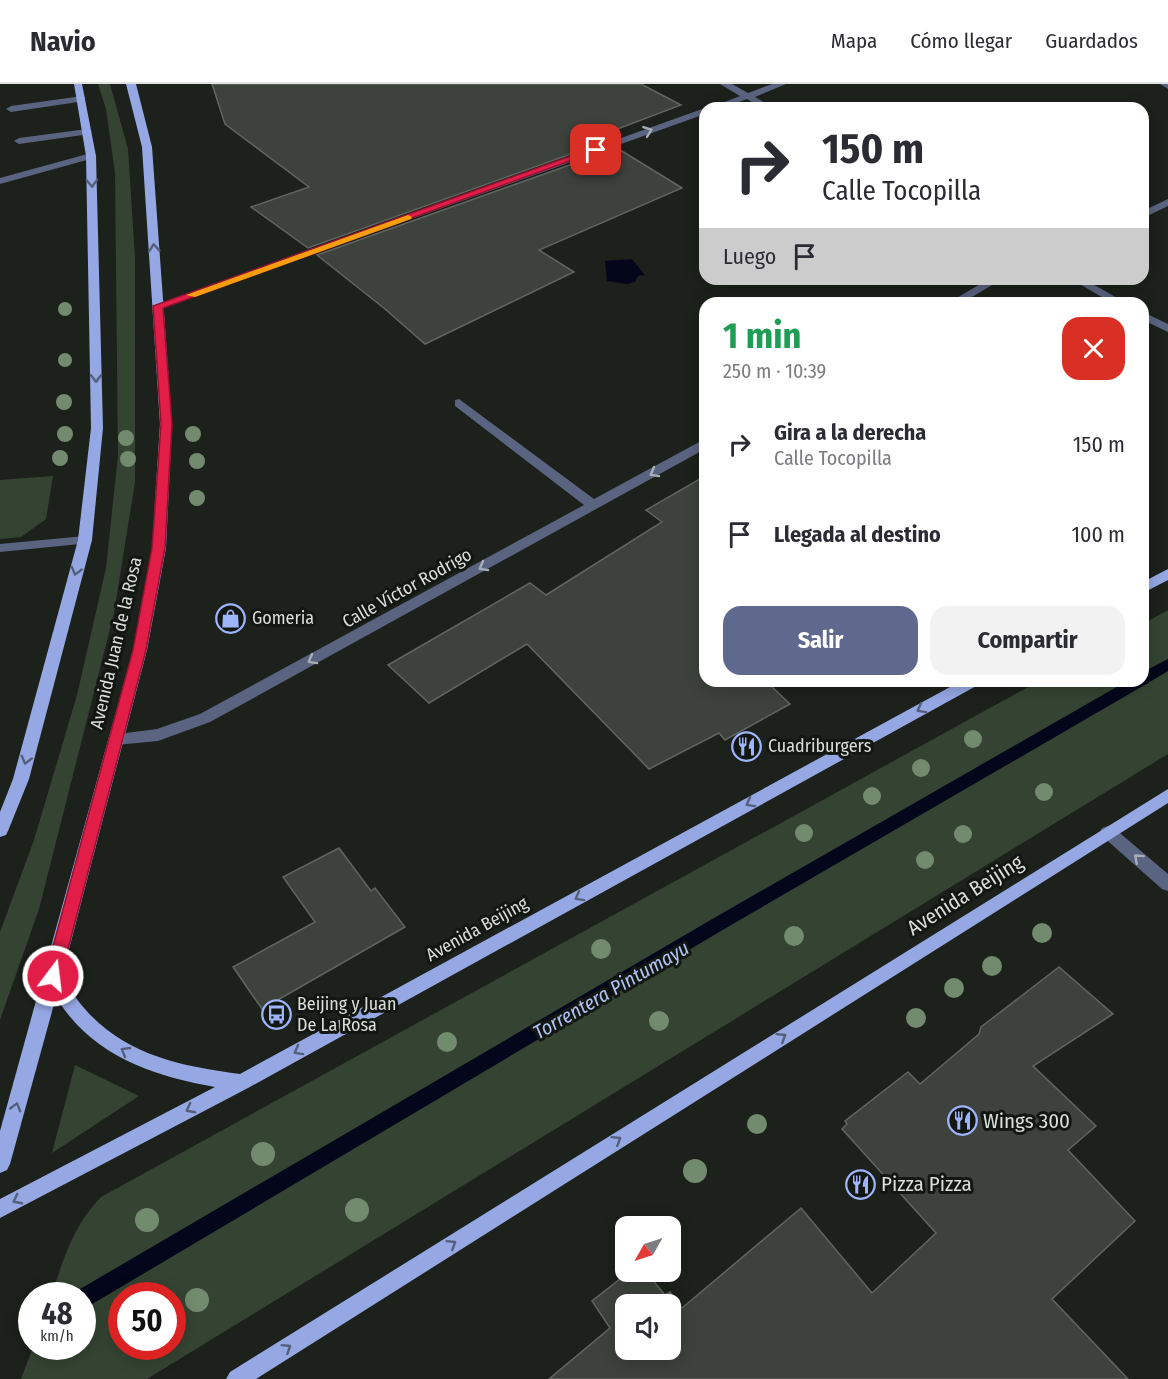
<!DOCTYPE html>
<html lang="es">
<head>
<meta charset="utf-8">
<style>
  :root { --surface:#fff; --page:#f2f2f3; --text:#2b2b33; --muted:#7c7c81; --line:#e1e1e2; --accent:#5f698e }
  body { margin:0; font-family:"Fira Sans Condensed",sans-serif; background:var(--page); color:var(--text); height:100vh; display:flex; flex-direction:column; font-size:22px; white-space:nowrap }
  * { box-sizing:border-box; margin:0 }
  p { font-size:20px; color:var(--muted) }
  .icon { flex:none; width:33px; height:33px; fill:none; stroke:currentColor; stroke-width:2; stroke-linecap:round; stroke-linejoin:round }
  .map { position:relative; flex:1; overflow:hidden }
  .panel { position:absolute; left:699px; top:213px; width:450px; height:390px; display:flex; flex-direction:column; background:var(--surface); border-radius:18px; box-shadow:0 3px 15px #0003 }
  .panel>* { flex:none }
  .banner { position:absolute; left:699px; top:18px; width:450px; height:183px; border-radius:18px; box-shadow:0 3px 15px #0003; background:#fff; color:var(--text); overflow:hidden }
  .needle { width:39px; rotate:231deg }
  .buttons { position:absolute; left:615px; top:1132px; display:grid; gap:12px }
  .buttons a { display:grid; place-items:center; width:66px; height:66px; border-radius:12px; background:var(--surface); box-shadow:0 3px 15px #0003; font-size:30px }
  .speed { position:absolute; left:18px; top:1198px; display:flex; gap:12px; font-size:30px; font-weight:700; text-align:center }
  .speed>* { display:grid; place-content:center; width:78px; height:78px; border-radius:50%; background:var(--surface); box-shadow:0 3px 15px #0003; line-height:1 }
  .speed small { font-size:15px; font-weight:400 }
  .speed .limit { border:9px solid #d22; background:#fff; color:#111 }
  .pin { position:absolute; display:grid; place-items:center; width:51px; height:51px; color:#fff; margin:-26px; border-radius:12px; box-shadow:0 3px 9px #0006 }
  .me { position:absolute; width:66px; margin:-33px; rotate:15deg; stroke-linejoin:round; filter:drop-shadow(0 0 4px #0008) }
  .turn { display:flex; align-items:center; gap:21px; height:126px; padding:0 24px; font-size:27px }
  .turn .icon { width:78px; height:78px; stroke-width:2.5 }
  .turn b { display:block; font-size:42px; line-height:51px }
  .then { display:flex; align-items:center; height:57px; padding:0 24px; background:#0003; gap:12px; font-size:22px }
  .round { display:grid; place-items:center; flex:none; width:63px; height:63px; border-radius:18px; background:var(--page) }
  .head { display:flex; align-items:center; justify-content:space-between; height:102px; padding:0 24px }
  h1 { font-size:36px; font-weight:700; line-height:45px; color:#1e9e55 }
  .action { display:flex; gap:12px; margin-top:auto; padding:12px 24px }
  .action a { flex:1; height:69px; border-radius:18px; background:var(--accent); color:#fff; font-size:24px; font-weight:700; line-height:69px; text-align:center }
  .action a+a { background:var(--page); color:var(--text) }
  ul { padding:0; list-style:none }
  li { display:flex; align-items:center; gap:18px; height:90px; padding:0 24px }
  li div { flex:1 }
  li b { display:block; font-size:22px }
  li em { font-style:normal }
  header { display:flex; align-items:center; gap:36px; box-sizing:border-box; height:84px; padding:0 30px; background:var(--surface); border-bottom:2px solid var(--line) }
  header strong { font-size:28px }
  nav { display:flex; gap:33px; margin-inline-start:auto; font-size:21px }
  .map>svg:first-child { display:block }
  .green { fill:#354432; fill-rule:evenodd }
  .water { fill:#04071b }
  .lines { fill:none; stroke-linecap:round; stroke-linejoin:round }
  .stream { fill:#04071b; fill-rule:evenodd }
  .building { fill:#3d423c; stroke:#60655f; stroke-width:1.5; fill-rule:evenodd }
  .minor { fill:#5a6380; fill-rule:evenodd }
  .major { fill:#96a8e4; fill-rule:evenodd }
  .tree { fill:#728a6d }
  .oneway { stroke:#a7adb6 }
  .oneway2 { stroke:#54607b }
  .route { fill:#e11d48; stroke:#92132f; stroke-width:1.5 }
  .slow { fill:#f59e0b }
  .labels { text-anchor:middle; stroke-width:6; stroke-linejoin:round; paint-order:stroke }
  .street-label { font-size:18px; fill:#dadeda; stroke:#131712 }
  .poi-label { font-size:18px; fill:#dadeda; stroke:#131712; text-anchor:start }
  .water-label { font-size:20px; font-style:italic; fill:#b1c2f5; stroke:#131712 }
  .near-street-label { font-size:21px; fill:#dadeda; stroke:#131712 }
  .near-poi-label { font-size:21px; fill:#dadeda; stroke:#131712; text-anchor:start }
</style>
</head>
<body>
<header>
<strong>Navio</strong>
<nav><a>Mapa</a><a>Cómo llegar</a><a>Guardados</a></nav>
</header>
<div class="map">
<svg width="1168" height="1295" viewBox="0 0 1168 1295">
  <rect width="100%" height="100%" fill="#1c211b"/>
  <!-- green -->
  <path class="green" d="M 98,0 L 110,0 L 128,65 L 135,173 L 135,398 L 114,529 L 39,825 L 0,936 L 0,848 L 34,756 L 77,611 L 106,484 L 118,372 L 115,89 L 106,25 Z
    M 53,392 L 46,435 L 21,453 L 0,455 L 0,396 Z
    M 1168,526 L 1168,670 L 147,1295 L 21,1295 L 33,1263 L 82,1263 L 82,1212 L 51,1212 C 65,1172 72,1144 101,1113 L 1039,597 L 1143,597 L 1143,540 ZM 122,1212 L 172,1212 L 172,1263 L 122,1263 Z
    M 75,981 L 139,1012 L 52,1069 Z"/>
  <!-- water -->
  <path class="water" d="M 632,175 L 645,191 L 638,192 L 635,198 L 627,200 L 607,197 L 605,177 Z"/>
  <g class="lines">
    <!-- stream -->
    <path class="stream" d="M 1168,575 L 1168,587 L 1148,599 L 726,844 L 89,1222 L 82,1225 L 82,1212 L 73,1212 L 75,1208 L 714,834 L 1127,597 L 1143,597 L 1143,588 Z"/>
  </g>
  <!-- building -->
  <path class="building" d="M 212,0 L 641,0 L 681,21 L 599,52 L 607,57 L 308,164 L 251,123 L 309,103 L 225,40 Z
    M 617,64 L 682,104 L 539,166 L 574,188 L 425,260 L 385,225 L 317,171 Z
    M 705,392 L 705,597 L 766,597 L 790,620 L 725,656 L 719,649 L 649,685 L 527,560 L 429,619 L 388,581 L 530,499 L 546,511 L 662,438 L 646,426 Z
    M 339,764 L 371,807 L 375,804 L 405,843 L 262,925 L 233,883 L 315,838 L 283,793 Z
    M 1059,883 L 1113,930 L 1033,982 L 1096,1042 L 1068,1066 L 1135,1137 L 1052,1215 L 1128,1295 L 549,1295 L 610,1244 L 592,1217 L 629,1188 L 646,1188 L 665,1211 L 670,1208 L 682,1224 L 801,1124 L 872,1209 L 936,1149 L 842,1045 L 847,1040 L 845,1037 L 908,988 L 920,1000 L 979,950 L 981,943 ZM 626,1221 L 670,1221 L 670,1266 L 626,1266 Z"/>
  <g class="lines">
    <!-- minor -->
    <path class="minor" d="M 720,0 L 732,0 L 748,9 L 772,0 L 786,0 L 755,13 L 774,24 L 762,24 L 747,15 L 723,24 L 709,24 L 740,12 Z
      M 1160,0 L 1168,0 L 1168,5 Z
      M 82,12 L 85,13 L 85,17 L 11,28 L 6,25 L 11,22 Z
      M 705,24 L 705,30 L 162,224 L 158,225 L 152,222 Z
      M 87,45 L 92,48 L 90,50 L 19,60 L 14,57 L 19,54 Z
      M 91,69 L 94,70 L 94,74 L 0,100 L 0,94 Z
      M 1168,115 L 1168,122 L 1143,134 L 1143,127 Z
      M 989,195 L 1002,195 L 962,219 L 948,219 Z
      M 1071,195 L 1084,195 L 1126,219 L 1112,219 Z
      M 1143,228 L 1168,240 L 1168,248 L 1143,236 Z
      M 459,315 L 594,415 L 701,357 L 705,356 L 705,365 L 210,638 L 158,657 L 116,661 L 111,659 L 108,655 L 111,651 L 157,645 L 200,630 L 584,421 L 455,322 L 455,316 Z
      M 85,452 L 92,456 L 90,459 L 0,468 L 0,460 Z
      M 1108,742 L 1114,744 L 1168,790 L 1168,807 L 1162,805 L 1102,752 L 1100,748 L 1102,744 Z"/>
    <!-- major -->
    <path class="major" d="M 74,0 L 82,0 L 96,72 L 103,344 L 92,456 L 29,695 L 8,747 L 6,751 L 0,753 L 0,728 L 13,695 L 78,456 L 91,344 L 86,72 Z
      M 126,0 L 136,0 L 152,63 L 172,340 L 166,464 L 147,566 L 62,892 C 102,964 163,980 240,990 L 961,597 L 980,597 L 978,601 L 248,1004 L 0,1134 L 0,1115 L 215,1003 C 152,992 91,971 56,913 L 10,1080 L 7,1086 L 0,1089 L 0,1047 L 133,566 L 152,464 L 160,340 L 142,63 Z
      M 1168,485 L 1168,496 L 1143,509 L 1143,498 Z
      M 1168,705 L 1168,719 L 256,1295 L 226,1295 L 230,1288 Z"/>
  </g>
  <!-- trees -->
  <g class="tree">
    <circle cx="65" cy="225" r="7"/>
    <circle cx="65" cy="276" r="7"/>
    <circle cx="64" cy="318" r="8"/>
    <circle cx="65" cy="350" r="8"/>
    <circle cx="193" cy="350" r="8"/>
    <circle cx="126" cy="354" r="8"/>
    <circle cx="60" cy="374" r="8"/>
    <circle cx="128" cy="375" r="8"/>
    <circle cx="197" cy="377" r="8"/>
    <circle cx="197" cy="414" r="8"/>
    <circle cx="973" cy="655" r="9"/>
    <circle cx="921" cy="684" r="9"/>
    <circle cx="1044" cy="708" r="9"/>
    <circle cx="872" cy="712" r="9"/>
    <circle cx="804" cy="749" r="9"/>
    <circle cx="963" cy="750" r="9"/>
    <circle cx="925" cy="776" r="9"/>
    <circle cx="1042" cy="849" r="10"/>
    <circle cx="794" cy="852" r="10"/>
    <circle cx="601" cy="865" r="10"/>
    <circle cx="992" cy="882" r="10"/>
    <circle cx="954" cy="904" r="10"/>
    <circle cx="916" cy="934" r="10"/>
    <circle cx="659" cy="937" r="10"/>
    <circle cx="447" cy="958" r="10"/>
    <circle cx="757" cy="1040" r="10"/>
    <circle cx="263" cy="1070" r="12"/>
    <circle cx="695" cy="1087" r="12"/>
    <circle cx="357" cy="1126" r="12"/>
    <circle cx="147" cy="1136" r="12"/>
    <circle cx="197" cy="1216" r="12"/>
  </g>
  <!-- one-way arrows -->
  <defs><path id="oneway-chevron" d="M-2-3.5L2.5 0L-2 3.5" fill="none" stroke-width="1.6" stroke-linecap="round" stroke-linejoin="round" transform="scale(1.5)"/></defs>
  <g class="oneway">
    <use href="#oneway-chevron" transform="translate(648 47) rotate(-20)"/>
    <use href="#oneway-chevron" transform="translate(654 389) rotate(151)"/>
    <use href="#oneway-chevron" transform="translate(483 483) rotate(151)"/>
    <use href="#oneway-chevron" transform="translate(312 576) rotate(151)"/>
    <use href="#oneway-chevron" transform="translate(1138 774) rotate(-138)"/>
  </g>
  <g class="oneway2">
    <use href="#oneway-chevron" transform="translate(92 99) rotate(88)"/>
    <use href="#oneway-chevron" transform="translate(154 164) rotate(-94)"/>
    <use href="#oneway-chevron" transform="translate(96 294) rotate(89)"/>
    <use href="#oneway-chevron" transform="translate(76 487) rotate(105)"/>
    <use href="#oneway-chevron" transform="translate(921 625) rotate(151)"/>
    <use href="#oneway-chevron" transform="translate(26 676) rotate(105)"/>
    <use href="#oneway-chevron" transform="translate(750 719) rotate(151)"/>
    <use href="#oneway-chevron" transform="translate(579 813) rotate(151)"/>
    <use href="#oneway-chevron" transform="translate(782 953) rotate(-32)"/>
    <use href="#oneway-chevron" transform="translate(125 967) rotate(-150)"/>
    <use href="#oneway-chevron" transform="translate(298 967) rotate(151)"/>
    <use href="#oneway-chevron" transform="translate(16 1023) rotate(-74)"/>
    <use href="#oneway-chevron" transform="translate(190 1025) rotate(152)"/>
    <use href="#oneway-chevron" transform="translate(617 1056) rotate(-32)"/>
    <use href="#oneway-chevron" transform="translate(17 1116) rotate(152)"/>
    <use href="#oneway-chevron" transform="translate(452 1160) rotate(-32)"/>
    <use href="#oneway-chevron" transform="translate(287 1264) rotate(-32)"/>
  </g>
  <!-- route -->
  <path class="route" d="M 593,64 L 600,66 L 163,224 L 172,340 L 165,464 L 146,566 L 61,892 L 59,897 L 53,899 L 47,897 L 45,892 L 133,566 L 152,464 L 161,340 L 153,222 Z"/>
  <!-- slow -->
  <path class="slow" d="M 408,131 L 412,133 L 411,135 L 195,213 L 186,211 Z"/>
  <!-- icons -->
  <defs>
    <symbol id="shop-ring" viewBox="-11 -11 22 22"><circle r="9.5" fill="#131712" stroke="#9eb4fd" stroke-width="1.5"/><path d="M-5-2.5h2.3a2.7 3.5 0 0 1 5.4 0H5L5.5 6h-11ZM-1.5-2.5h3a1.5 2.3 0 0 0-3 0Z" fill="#9eb4fd"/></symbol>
    <symbol id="restaurant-ring" viewBox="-11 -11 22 22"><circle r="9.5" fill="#131712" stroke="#9eb4fd" stroke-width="1.5"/><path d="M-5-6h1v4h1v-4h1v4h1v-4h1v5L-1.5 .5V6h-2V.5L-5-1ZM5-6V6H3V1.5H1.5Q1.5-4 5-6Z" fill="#9eb4fd"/></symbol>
    <symbol id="bus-ring" viewBox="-11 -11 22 22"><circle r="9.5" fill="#131712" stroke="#9eb4fd" stroke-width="1.5"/><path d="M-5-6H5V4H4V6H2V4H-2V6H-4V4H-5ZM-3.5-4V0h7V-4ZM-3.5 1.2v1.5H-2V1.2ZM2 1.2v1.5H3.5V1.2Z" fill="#9eb4fd"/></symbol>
  </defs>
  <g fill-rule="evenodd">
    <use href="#shop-ring" x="214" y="518" width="33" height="33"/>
    <use href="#restaurant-ring" x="730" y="646" width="33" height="33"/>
    <use href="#bus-ring" x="260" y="914" width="33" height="33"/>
    <use href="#restaurant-ring" x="946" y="1020" width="33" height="33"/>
    <use href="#restaurant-ring" x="844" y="1084" width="33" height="33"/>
  </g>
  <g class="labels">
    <!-- street labels -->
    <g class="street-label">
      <text transform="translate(407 504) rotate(-29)" y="6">Calle Víctor Rodrigo</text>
      <text transform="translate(116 559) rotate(-77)" y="6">Avenida Juan de la Rosa</text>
      <text transform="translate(477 845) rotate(-29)" y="6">Avenida Beijing</text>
    </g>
    <!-- poi labels -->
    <g class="poi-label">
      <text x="252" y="540">Gomeria</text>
      <text x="768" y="668">Cuadriburgers</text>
      <text x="297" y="926">Beijing y Juan<tspan x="297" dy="21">De La Rosa</tspan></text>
    </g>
    <!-- water labels -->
    <g class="water-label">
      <text transform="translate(611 906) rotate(-30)" y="7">Torrentera Pintumayu</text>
    </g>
    <!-- near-street labels -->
    <g class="near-street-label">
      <text transform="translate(965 811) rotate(-32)" y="7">Avenida Beijing</text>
    </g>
    <!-- near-poi labels -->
    <g class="near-poi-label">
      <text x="983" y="1044">Wings 300</text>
      <text x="881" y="1107">Pizza Pizza</text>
    </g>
  </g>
</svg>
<div class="buttons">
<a><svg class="needle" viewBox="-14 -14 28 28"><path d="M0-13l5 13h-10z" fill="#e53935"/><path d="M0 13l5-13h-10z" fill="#7c7c81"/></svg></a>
<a><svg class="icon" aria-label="sound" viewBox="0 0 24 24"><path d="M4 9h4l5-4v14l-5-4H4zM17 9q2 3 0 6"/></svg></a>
</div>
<div class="speed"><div>48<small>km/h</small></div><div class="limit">50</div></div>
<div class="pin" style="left:596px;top:66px;background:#d93025"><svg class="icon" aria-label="arrive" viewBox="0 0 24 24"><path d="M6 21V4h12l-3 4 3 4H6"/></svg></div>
<svg class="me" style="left:53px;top:892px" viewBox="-20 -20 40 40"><circle r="17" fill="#e11d48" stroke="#fff" stroke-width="3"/><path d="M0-11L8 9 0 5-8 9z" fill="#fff"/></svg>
<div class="banner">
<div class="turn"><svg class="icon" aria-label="right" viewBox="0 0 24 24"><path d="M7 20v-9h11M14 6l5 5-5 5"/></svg><div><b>150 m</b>Calle Tocopilla</div></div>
<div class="then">Luego<svg class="icon" aria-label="arrive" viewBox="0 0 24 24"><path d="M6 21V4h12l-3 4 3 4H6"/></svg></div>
</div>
<section class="panel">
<div class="head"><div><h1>1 min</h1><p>250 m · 10:39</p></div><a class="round" style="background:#d93025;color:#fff"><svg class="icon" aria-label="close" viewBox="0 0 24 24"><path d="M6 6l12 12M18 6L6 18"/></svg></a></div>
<ul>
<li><svg class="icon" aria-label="right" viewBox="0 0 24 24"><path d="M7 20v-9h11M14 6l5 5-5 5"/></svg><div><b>Gira a la derecha</b><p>Calle Tocopilla</p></div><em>150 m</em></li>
<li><svg class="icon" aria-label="arrive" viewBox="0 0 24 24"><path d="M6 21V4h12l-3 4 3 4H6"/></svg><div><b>Llegada al destino</b></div><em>100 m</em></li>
</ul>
<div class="action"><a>Salir</a><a>Compartir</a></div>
</section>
</div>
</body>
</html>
